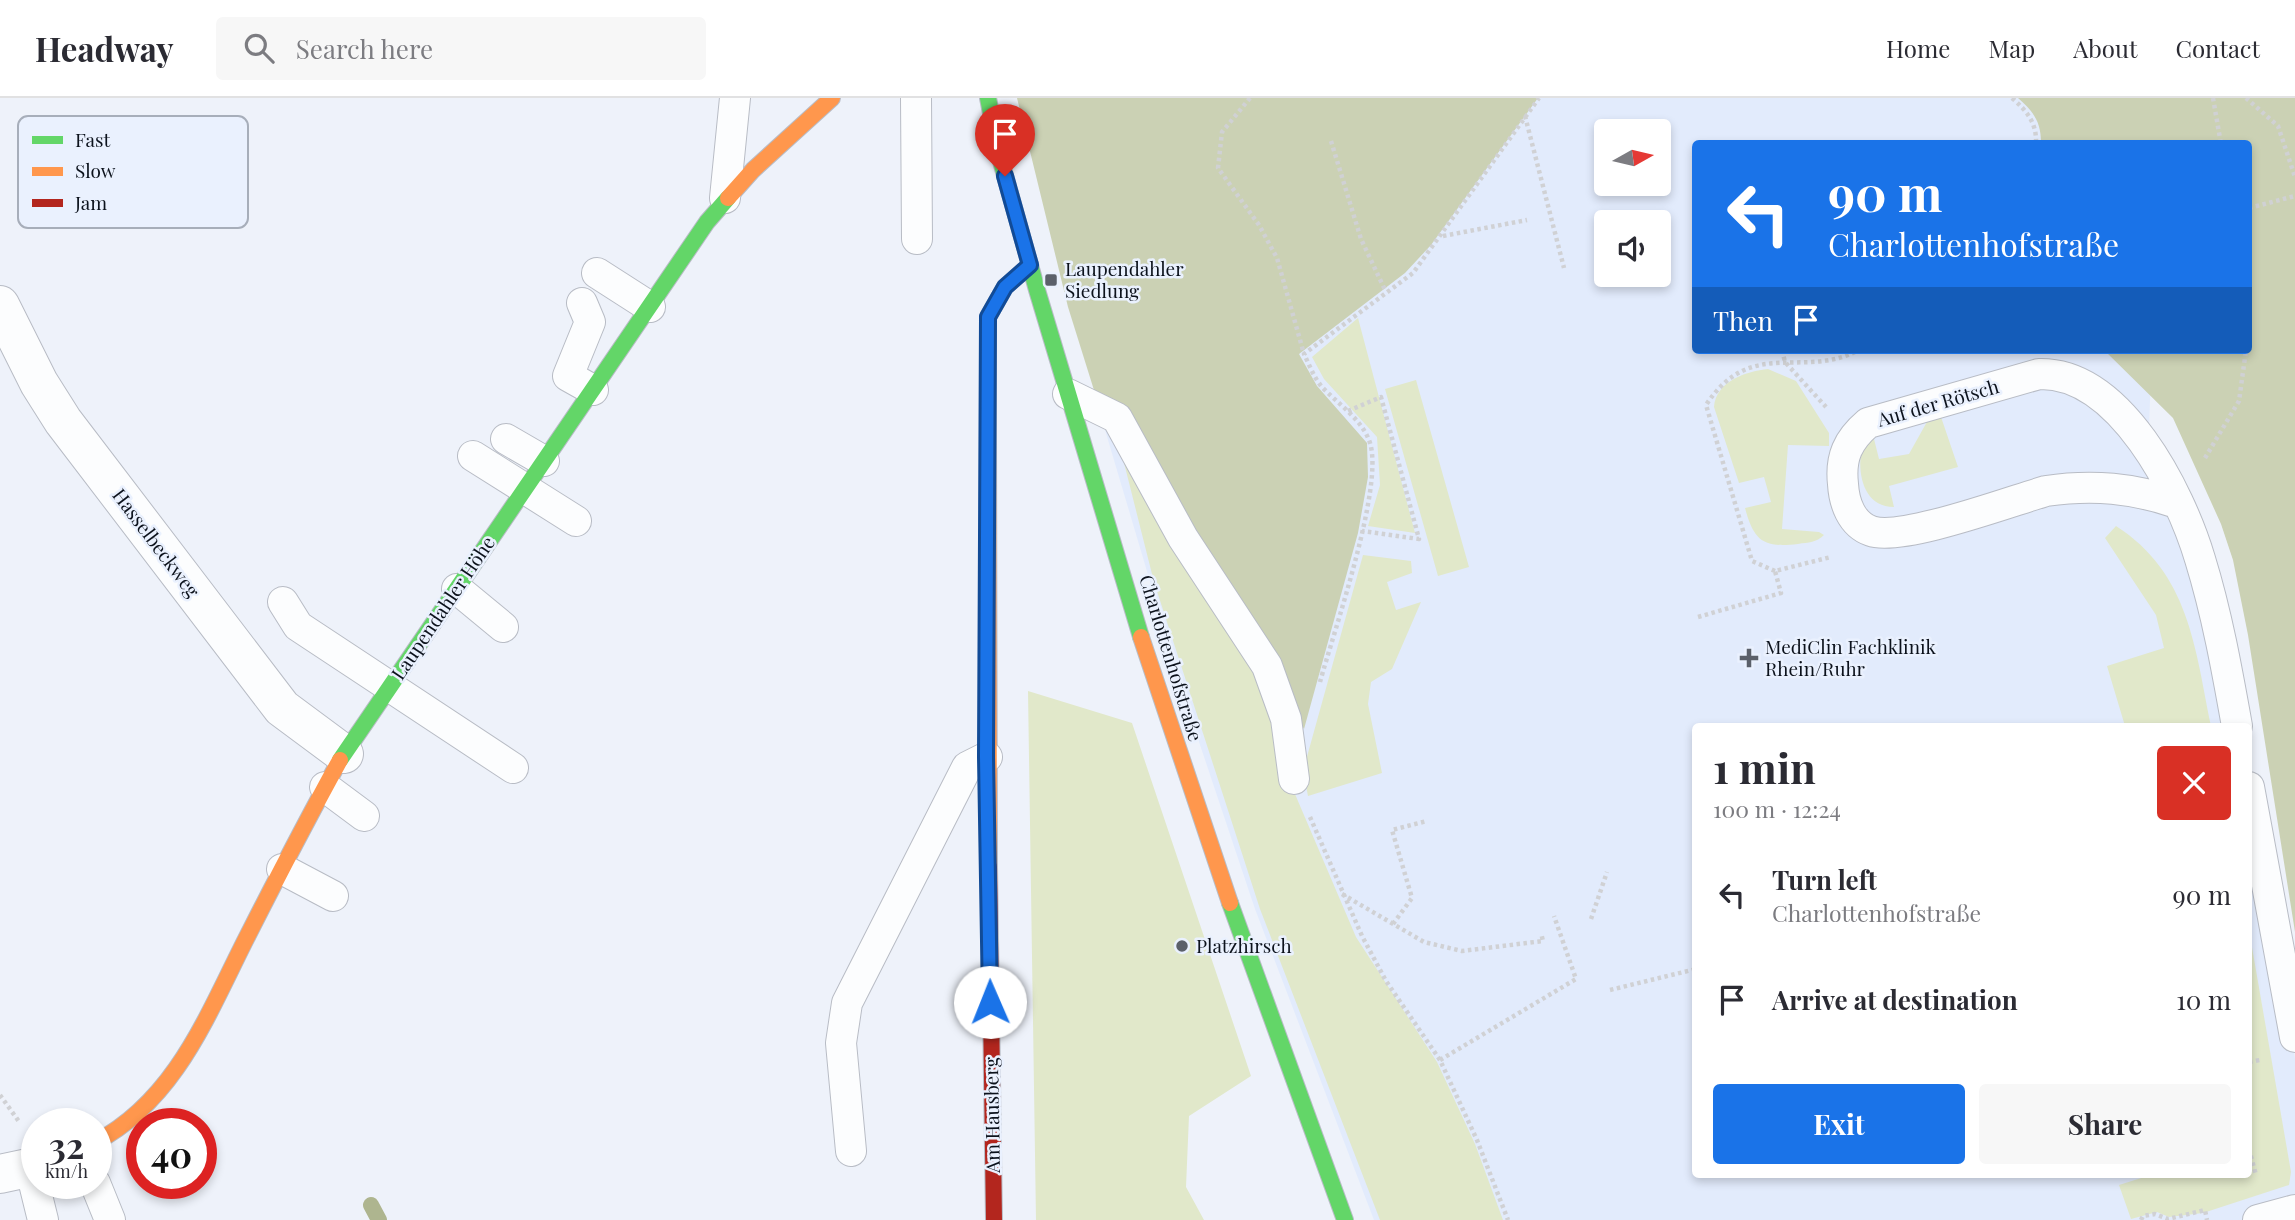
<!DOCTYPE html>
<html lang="en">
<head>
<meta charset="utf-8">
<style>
  :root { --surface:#fff; --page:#f7f7f7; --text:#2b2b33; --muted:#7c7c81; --line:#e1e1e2; --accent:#1a73e8 }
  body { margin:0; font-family:"Playfair Display",serif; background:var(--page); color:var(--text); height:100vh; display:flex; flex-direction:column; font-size:26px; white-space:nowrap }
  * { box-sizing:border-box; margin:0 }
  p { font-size:23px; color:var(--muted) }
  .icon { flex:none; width:38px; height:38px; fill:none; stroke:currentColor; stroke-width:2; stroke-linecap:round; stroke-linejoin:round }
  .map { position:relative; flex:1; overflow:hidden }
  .panel { position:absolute; left:1692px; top:625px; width:560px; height:455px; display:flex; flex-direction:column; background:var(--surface); border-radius:7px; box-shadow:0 4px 10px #0003 }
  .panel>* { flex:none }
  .banner { position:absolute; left:1692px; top:42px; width:560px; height:214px; border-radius:7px; box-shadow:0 4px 10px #0003; background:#1a73e8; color:#fff; overflow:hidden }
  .needle { width:46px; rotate:82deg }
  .tools { position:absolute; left:1594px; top:21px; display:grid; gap:14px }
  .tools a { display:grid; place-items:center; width:77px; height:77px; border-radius:7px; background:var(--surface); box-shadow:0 4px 10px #0003; font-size:35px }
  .speed { position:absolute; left:21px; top:1010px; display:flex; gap:14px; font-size:35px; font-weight:700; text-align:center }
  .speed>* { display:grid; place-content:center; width:91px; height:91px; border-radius:50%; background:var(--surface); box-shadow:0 4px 10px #0003; line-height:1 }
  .speed small { font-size:18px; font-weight:400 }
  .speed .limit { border:10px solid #d22; background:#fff; color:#111 }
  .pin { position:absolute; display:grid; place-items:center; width:60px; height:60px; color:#fff; margin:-72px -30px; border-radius:50% 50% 50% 0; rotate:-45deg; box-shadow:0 0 7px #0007 }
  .pin .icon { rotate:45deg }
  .me { position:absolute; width:77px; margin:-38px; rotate:359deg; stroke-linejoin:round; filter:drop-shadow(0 0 5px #0008) }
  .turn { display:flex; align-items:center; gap:24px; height:147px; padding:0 21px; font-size:32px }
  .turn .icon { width:91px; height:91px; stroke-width:2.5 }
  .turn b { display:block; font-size:49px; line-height:60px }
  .then { display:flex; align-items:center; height:66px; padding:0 21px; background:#0003; gap:14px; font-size:26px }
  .round { display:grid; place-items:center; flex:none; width:74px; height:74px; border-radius:7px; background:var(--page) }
  .overview { display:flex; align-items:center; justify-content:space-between; height:119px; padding:0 21px }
  h1 { font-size:42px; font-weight:700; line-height:52px }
  .action { display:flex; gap:14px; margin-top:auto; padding:14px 21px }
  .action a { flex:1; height:80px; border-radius:7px; background:var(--accent); color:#fff; font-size:28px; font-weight:700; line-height:80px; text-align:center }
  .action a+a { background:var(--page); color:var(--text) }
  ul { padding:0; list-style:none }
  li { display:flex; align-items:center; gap:21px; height:105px; padding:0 21px }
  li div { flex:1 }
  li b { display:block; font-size:26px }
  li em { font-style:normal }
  header { display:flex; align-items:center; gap:42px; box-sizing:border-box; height:98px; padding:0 35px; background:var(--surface); border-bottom:2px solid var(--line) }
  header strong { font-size:33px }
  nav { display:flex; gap:38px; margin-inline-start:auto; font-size:24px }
  .search { width:490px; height:63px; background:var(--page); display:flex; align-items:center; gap:18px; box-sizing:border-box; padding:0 24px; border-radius:7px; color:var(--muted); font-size:26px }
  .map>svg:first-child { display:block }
  .built { fill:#e2ebfc; fill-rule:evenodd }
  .green { fill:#e1e8ca }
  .forest { fill:#cbd1b4 }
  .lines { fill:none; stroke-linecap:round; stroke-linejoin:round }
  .stream { stroke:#aeb58f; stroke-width:16 }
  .lane-casing { stroke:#b8bcc5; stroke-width:32 }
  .street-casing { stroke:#b8bcc5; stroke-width:40 }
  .fast-casing { stroke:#b8bcc5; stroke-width:18 }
  .slow-casing { stroke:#b8bcc5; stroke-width:18 }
  .jam-casing { stroke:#b8bcc5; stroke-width:18 }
  .path { stroke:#d0d1d4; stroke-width:4.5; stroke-dasharray:3.5 3.5; stroke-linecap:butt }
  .lane { stroke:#fcfdfe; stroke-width:30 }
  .street { stroke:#fcfdfe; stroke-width:38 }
  .fast { stroke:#63d668; stroke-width:16 }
  .slow { stroke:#ff974d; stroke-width:16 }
  .jam { stroke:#b3261e; stroke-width:16 }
  .route-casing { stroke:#114b97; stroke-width:18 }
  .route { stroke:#1a73e8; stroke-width:12 }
  .poi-dot { fill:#5b606a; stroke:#eaf1fe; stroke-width:2.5 }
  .labels { text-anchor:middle; stroke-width:5; stroke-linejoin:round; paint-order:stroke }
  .poi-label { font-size:19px; fill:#0c121c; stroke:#eaf1fe; text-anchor:start }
  .street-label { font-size:19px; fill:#0c121c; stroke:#eaf1fe }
  .key { fill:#eaf1fe; stroke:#a7aeba; stroke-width:2 }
  .key-label { font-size:19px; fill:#0c121c }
</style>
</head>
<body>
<header>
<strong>Headway</strong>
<div class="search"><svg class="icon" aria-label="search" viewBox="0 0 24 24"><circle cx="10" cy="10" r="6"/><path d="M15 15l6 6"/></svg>Search here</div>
<nav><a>Home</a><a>Map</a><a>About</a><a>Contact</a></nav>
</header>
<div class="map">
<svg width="2295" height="1122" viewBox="0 0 2295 1122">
  <rect width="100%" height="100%" fill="#eef2fa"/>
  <!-- built -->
  <path class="built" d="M 1150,0 L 2183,0 L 2178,45 L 1696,46 L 1696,252 L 2152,252 L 2148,354 L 2197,464 L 2233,628 L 1696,628 L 1696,1076 L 2249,1076 L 2249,714 L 2295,960 L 2295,1122 L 1374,1122 L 1255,811 L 1187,608 L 1100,315 ZM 1606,33 L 1659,33 L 1659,86 L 1606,86 ZM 1606,124 L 1659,124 L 1659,177 L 1606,177 Z"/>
  <!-- green -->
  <path class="green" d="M 1358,220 L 1415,435 L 1368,428 L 1380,387 L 1377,339 L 1324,281 L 1312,259 Z
    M 1768,271 L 1796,283 L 1829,335 L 1829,348 L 1788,347 L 1782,431 L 1819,434 L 1824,437 C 1816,445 1809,444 1798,446 C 1763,450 1754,443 1745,410 L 1771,404 L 1764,379 L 1739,385 L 1714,309 C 1716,283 1747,273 1768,271 Z
    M 1416,282 L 1469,469 L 1438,478 L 1385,291 Z
    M 1941,319 L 1958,369 L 1889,388 L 1894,409 C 1861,409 1856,370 1863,345 L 1873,337 L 1879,361 L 1909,356 L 1928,322 Z
    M 1114,325 L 1259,571 L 1289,682 L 1356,839 L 1437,964 L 1475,1046 L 1503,1122 L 1380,1122 L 1260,811 L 1154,484 Z
    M 2116,428 C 2189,475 2195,549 2211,628 L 2125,628 L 2107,568 L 2164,550 L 2156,517 L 2105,440 Z
    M 1363,457 L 1411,463 L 1412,475 L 1387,484 L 1396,512 L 1421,504 L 1392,571 L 1371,584 L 1368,606 L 1382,675 L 1308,698 L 1303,673 Z
    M 1028,593 L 1132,625 L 1251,978 L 1189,1018 L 1186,1089 L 1204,1122 L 1036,1122 Z
    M 2249,832 L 2291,1074 L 2289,1087 L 2203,1115 L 2169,1119 L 2157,1114 L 2131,1121 L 2119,1087 L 2154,1076 L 2249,1076 Z"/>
  <!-- forest -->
  <path class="forest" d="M 1017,0 L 1538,0 L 1431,147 L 1405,175 L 1299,256 L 1317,288 L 1367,345 L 1368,379 L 1358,435 L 1304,631 L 1276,576 L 1098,305 L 1068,209 Z
    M 2018,0 L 2295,0 L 2295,834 L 2248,537 L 2233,462 L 2221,426 L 2173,320 L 2104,252 L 2249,252 L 2249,46 L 2041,45 C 2041,24 2034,14 2018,0 Z"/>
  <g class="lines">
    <!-- stream -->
    <path class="stream" d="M 371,1107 L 379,1122"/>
    <defs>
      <path id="lane" d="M 916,0 L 917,141
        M 725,100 L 735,0
        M 597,175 L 650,209
        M 582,205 L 590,224 L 568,278 L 593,292
        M 1068,296 L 1117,320 L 1183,440 L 1267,568 L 1286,621 L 1294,681
        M 506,341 L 544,363
        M 473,358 L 576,423
        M 2177,405 C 2133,390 2093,386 2046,393 C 2011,403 1901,444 1871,433 C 1851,426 1844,404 1843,386 C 1840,359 1848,342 1868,325 L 2039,276 C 2120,274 2180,394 2200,461 C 2217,516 2227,572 2237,628
        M 457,491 L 503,529
        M 283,504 L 298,528 L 513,670
        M 325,689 L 364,718
        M 2249,689 L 2295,939
        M 282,771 L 333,798
        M 851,1053 L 841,945 L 847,905 L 967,669 L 987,659
        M 30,1069 L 43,1122
        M 95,1085 L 110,1122
        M 2258,1122 L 2295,1112"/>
      <path id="street" d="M 0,207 L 39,285 L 63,323 L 282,610 L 344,656
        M 0,1076 L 37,1068"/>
      <path id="fast" d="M 988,0 L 999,56 L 1037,192 L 1141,539
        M 340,662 L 707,124 L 728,100
        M 1230,805 L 1345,1122"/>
      <path id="slow" d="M 728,100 L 753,72 L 832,0
        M 988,341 L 989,769
        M 1141,539 L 1230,805
        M 96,1044 C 177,1001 208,915 248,837 C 278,778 308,720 340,662"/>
      <path id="jam" d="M 988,341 L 988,219 L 1005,189 L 1030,167
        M 989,769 L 994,1122"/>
    </defs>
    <!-- lane casing -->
    <use href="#lane" class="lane-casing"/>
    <!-- street casing -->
    <use href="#street" class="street-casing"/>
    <!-- fast casing -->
    <use href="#fast" class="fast-casing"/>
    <!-- slow casing -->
    <use href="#slow" class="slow-casing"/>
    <!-- jam casing -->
    <use href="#jam" class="jam-casing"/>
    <!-- path -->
    <path class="path" d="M 1250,0 L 1222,34 L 1218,70 L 1259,127 L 1277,160 L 1304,256
      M 2012,0 C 2027,13 2037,25 2036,46
      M 2213,0 L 2221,46
      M 2246,0 L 2278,28 L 2295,79
      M 1525,18 L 1564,170
      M 1331,43 L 1361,141 L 1386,194
      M 2249,110 L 2295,98
      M 1443,138 L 1527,122
      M 1782,252 L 1785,264 L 1826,309
      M 1348,313 L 1381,299 L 1419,441 L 1362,433
      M 2205,360 L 2239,303 L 2246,252
      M 1775,473 L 1752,463 L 1706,307 C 1751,238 1803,282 1859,252
      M 1698,519 L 1781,495 L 1775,473 L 1831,459
      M 1320,584 C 1334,533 1384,389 1370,345 C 1363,322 1337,305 1322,289 C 1314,280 1309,266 1304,256 L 1413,175 L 1539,0
      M 1310,719 L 1362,838 L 1386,883 L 1440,962 L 1477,1042 L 1508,1122
      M 1342,796 L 1424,844 L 1462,853 L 1543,843 L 1541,835
      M 1591,821 L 1607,774
      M 1393,826 L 1412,800 L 1392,732 L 1427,723
      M 1610,892 L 1696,871
      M 1440,962 L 1576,881 L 1554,818
      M 2249,964 L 2260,962
      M 0,997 L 20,1025
      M 2249,1051 L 2256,1077
      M 2141,1122 L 2143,1118 L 2155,1116 L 2168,1121 L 2205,1112 L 2207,1122"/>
    <!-- lane -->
    <use href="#lane" class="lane"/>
    <!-- street -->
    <use href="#street" class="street"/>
    <!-- fast -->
    <use href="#fast" class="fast"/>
    <!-- slow -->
    <use href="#slow" class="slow"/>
    <!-- jam -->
    <use href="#jam" class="jam"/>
  </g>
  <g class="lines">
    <defs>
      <path id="route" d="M 990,904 L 986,659 L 988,219 L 1005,189 L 1030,167 L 1005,78"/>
    </defs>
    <!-- route casing -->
    <use href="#route" class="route-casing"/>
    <!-- route -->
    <use href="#route" class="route"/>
  </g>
  <!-- markers -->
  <g class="poi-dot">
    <rect x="1044" y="175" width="14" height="14" rx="3.5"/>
    <path d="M1745.5 549.5h7v7h7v7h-7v7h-7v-7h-7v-7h7z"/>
    <circle cx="1182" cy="848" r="7"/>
  </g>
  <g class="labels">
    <!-- poi labels -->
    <g class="poi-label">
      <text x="1065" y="178">Laupendahler<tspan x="1065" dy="22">Siedlung</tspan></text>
      <text x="1765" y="556">MediClin Fachklinik<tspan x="1765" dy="22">Rhein/Ruhr</tspan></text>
      <text x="1196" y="855">Platzhirsch</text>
    </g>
    <!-- street labels -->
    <g class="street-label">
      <text transform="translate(1938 305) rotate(-16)" y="7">Auf der Rötsch</text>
      <text transform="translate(156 445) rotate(53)" y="7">Hasselbeckweg</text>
      <text transform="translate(443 510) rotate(-56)" y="7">Laupendahler Höhe</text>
      <text transform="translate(1171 560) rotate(73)" y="7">Charlottenhofstraße</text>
      <text transform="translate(992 1017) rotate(-91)" y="7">Am Hausberg</text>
    </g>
  </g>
  <!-- legend -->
  <rect x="18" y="18" width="230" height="112" rx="10" class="key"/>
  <rect x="32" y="38" width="31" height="8" fill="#63d668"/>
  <rect x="32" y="69" width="31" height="9" fill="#ff974d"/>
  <rect x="32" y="101" width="31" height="8" fill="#b3261e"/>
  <g class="key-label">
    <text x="75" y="49">Fast</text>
    <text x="75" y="80">Slow</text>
    <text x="75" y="112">Jam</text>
  </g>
</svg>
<div class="tools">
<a><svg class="needle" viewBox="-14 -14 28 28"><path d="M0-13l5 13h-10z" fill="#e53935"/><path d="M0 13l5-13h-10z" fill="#7c7c81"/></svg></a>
<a><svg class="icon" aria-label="sound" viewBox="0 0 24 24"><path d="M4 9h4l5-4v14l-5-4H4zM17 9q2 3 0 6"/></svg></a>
</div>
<div class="speed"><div>32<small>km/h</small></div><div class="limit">40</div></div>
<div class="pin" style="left:1005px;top:78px;background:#d93025"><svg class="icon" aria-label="arrive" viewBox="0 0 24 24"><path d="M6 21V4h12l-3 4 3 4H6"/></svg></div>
<svg class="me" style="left:990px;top:904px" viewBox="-20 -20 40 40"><circle r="19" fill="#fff"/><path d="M0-13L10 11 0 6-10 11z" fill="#1a73e8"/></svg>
<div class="banner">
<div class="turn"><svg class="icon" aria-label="left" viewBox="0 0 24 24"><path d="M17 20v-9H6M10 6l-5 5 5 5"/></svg><div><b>90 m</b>Charlottenhofstraße</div></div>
<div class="then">Then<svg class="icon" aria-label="arrive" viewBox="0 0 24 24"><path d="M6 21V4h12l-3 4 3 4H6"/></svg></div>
</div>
<section class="panel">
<div class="overview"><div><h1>1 min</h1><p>100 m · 12:24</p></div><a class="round" style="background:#d93025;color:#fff"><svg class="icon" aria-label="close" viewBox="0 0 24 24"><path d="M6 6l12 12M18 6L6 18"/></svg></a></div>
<ul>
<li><svg class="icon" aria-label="left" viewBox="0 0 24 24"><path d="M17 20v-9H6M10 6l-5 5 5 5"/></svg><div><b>Turn left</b><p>Charlottenhofstraße</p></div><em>90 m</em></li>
<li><svg class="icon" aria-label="arrive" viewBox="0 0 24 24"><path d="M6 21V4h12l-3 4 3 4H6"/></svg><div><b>Arrive at destination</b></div><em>10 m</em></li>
</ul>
<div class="action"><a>Exit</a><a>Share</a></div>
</section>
</div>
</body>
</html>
